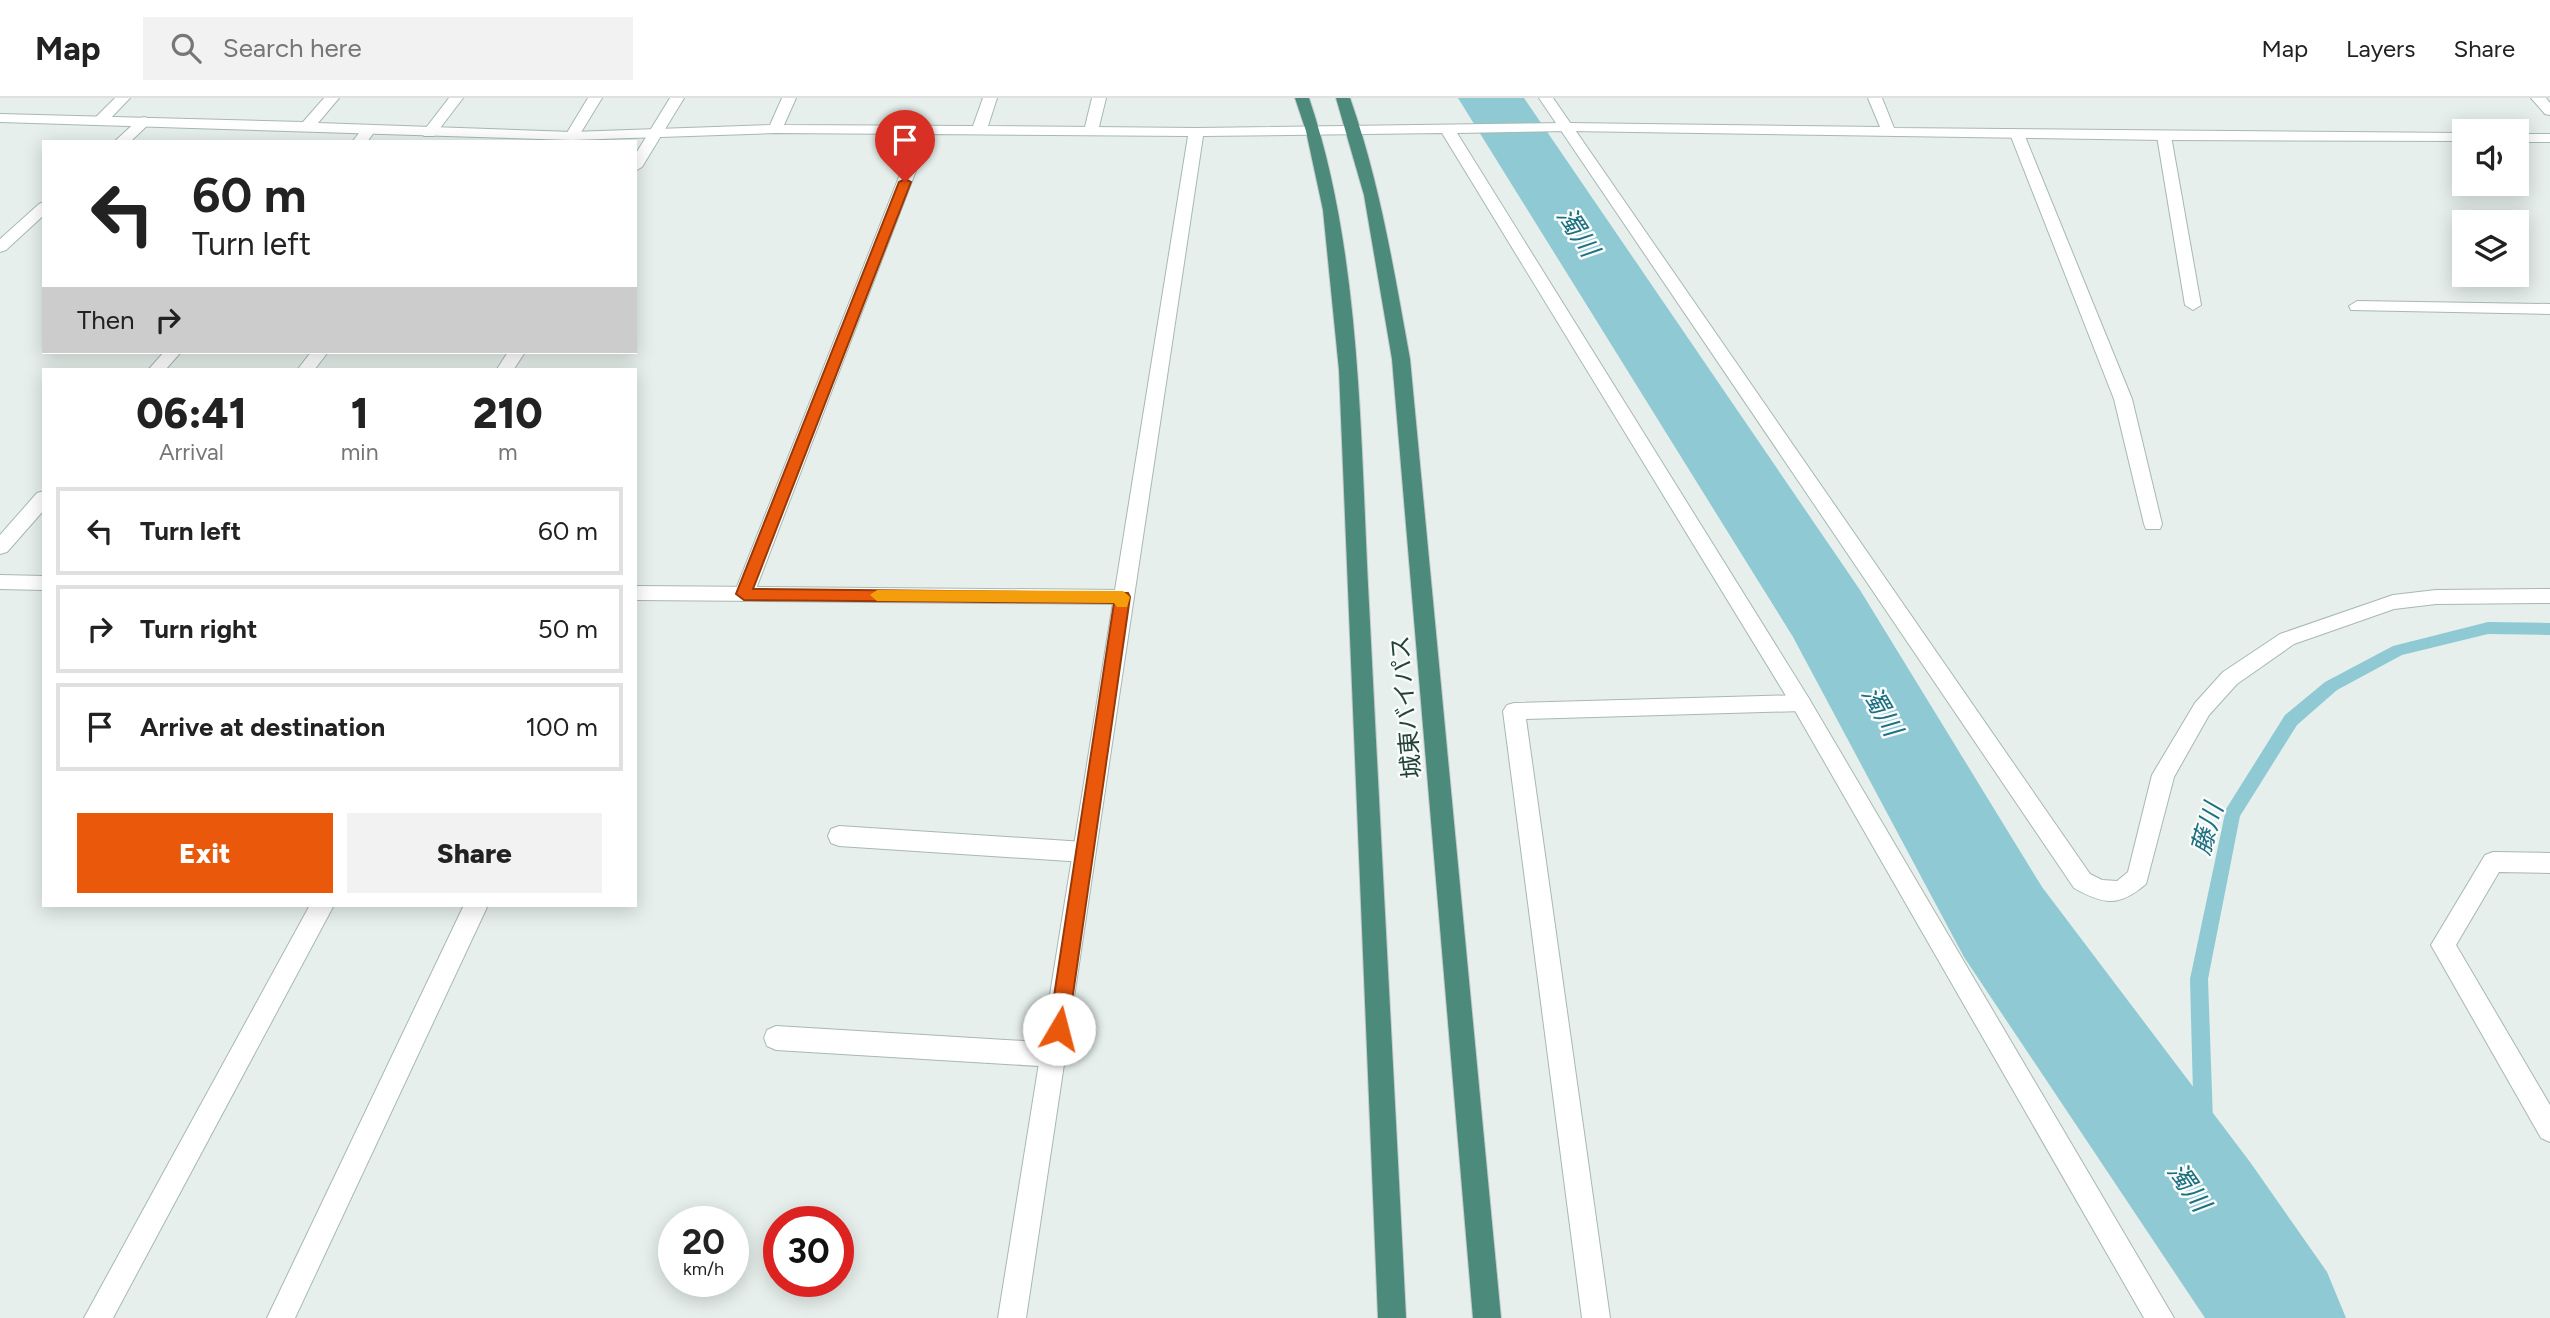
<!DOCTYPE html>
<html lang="en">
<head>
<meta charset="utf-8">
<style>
  :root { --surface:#fff; --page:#f2f2f2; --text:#222; --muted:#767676; --line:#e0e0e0; --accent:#ea580c }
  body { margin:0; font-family:Figtree,"Noto Sans JP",sans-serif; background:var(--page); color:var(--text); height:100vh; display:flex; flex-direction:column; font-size:26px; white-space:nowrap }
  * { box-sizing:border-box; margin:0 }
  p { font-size:23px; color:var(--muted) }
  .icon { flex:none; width:38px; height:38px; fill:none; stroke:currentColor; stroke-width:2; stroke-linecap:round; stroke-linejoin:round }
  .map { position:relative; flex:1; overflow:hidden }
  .side { position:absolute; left:42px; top:270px; width:595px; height:539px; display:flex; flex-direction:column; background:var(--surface); border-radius:0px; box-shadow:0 4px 18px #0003 }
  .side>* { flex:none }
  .guide { position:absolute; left:42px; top:42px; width:595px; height:214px; border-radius:0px; box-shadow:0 4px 18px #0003; background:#fff; color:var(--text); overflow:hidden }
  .buttons { position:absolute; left:2452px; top:21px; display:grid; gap:14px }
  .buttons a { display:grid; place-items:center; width:77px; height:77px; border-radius:0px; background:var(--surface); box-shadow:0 4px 18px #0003; font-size:35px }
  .speed { position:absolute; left:658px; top:1108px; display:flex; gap:14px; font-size:35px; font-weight:700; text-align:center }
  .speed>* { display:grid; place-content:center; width:91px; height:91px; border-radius:50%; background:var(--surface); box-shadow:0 4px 18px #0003; line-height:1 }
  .speed small { font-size:18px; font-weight:400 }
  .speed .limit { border:10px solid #d22; background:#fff; color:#111 }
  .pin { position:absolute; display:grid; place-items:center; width:60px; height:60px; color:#fff; margin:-72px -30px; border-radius:50% 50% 50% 0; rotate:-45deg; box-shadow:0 0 7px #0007 }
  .pin .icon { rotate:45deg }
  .me { position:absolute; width:77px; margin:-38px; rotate:8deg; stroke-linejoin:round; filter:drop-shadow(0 0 5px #0008) }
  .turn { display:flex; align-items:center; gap:24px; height:147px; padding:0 35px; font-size:32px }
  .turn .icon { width:91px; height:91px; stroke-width:2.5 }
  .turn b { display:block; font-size:49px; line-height:60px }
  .then { display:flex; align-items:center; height:66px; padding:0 35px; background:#0003; gap:14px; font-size:26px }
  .eta { display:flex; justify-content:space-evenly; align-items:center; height:119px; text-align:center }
  .eta b { font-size:42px; font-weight:800; line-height:49px }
  .primary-button { display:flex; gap:14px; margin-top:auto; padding:14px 35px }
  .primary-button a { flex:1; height:80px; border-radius:0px; background:var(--accent); color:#fff; font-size:28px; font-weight:800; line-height:80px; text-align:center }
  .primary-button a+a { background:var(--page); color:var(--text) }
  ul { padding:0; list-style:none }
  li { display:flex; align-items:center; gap:21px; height:88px; margin:0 14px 10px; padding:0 21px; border:4px solid var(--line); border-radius:0px }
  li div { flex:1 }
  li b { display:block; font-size:26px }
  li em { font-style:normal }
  header { display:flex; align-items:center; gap:42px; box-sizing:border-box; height:98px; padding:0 35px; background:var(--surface); border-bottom:2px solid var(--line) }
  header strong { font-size:33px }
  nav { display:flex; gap:38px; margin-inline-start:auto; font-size:24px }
  .search { width:490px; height:63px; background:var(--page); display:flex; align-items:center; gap:18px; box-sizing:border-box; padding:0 24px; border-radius:0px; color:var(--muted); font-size:26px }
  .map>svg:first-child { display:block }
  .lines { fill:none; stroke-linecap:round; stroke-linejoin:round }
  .stream { fill:#8ec9d4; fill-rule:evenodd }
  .river { fill:#8ec9d4; fill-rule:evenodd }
  .service-casing { stroke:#a8b8b2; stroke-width:2 }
  .minor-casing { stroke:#a8b8b2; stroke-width:2 }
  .trunk-casing { stroke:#c2cac8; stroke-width:2 }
  .service { fill:#fff; fill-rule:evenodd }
  .minor { fill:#fff; fill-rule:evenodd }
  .trunk { fill:#4c8a7c; fill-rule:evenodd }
  .route { fill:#ea580c; stroke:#983908; stroke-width:2 }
  .slow { fill:#f59e0b }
  .labels { text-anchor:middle; stroke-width:5; stroke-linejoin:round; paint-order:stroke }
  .street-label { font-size:24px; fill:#24423a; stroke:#f7fbf9 }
  .water-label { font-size:26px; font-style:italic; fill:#1c6f80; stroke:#f7fbf9 }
</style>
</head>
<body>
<header>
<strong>Map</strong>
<div class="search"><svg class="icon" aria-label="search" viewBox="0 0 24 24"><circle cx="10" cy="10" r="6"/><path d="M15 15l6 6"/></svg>Search here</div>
<nav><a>Map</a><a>Layers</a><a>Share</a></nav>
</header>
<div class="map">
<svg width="2550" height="1220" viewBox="0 0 2550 1220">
  <rect width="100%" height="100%" fill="#e6efeb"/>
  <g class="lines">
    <!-- stream -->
    <path class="stream" d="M 2488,524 L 2550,525 L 2550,537 L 2488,536 L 2402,557 L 2337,592 L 2297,627 L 2240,718 L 2208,881 L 2216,1108 L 2213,1115 L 2206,1118 L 2199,1115 L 2196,1108 L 2190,881 L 2226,711 L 2285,617 L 2325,584 L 2393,548 Z"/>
    <!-- river -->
    <path class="river" d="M 1458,0 L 1524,0 L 1860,492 L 2042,789 L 2250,1064 L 2327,1174 L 2346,1220 L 2205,1220 L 1964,859 L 1793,539 Z"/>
    <defs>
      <path id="service" d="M 115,0 L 130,0 L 106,25 L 96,25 L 96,19 Z
        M 449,0 L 463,0 L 434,38 L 424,38 L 422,35 Z
        M 588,0 L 602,0 L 577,41 L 567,41 L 565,38 Z
        M 670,0 L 684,0 L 642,69 L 635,73 L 635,57 Z
        M 1092,0 L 1106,0 L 1098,33 L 1091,37 L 1084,33 Z
        M 1539,0 L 1553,0 L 2090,776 L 2102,782 L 2117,783 L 2128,774 L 2152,677 L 2195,605 L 2223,574 L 2280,536 L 2393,497 L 2436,492 L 2550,491 L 2550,505 L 2436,506 L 2394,511 L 2294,546 L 2237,586 L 2209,617 L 2174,679 L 2146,786 C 2119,809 2104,807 2074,790 Z
        M 145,19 L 152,23 L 130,44 L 114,44 L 140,20 Z
        M 368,29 L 375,33 L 367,44 L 352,44 L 363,30 Z
        M 2017,32 L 2024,36 L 2132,301 L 2162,426 L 2160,431 L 2146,431 L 2144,426 L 2114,301 L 2010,36 Z
        M 2164,34 L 2171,38 L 2201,207 L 2193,212 L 2185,207 L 2157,38 Z
        M 44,104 L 44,117 L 6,152 L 0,154 L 0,141 L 39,106 Z
        M 2357,203 L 2550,206 L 2550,216 L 2351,212 L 2349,208 Z
        M 164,254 L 181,254 L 166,271 L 149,271 Z
        M 508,254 L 525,254 L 514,271 L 497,271 Z
        M 44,393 L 44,412 L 7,454 L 0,456 L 0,437 L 37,395 Z
        M 635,488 L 1123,492 L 1130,494 L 1133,499 L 1130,504 L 1123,506 L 635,502 Z
        M 1801,597 L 1808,599 L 1811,605 L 1808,611 L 1801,613 L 1526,621 L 1610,1220 L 1582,1220 L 1503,613 L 1507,607 L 1514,605 Z
        M 839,728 L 1084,744 L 1092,747 L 1095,754 L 1092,761 L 1084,764 L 839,748 L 831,745 L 828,738 L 831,731 Z
        M 2493,754 L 2550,755 L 2550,775 L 2499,774 L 2456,847 L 2550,1007 L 2550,1044 L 2541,1040 L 2431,847 L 2485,757 Z
        M 310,807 L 334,807 L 113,1220 L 84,1220 Z
        M 776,928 L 1055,945 L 1064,949 L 1067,957 L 1064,965 L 1055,969 L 776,952 L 767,948 L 764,940 L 767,932 Z"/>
      <path id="minor" d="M 324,0 L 339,0 L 318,25 L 572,34 L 770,27 L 782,0 L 796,0 L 784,27 L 973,28 L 983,0 L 997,0 L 988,28 L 1196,30 L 1568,25 L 1880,29 L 1868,0 L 1882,0 L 1894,30 L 2464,35 L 2464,43 L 2164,42 L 1568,33 L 1457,35 L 1808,599 L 2174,1220 L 2144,1220 L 1794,611 L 1442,35 L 1203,38 L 1026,1220 L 998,1220 L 1188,38 L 930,36 L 754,496 L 751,501 L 744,503 L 737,501 L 734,496 L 916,36 L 775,35 L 572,42 L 0,24 L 0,16 L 303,24 Z
        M 2531,0 L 2546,0 L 2550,5 L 2550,17 L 2545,16 Z
        M 2516,36 L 2550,36 L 2550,44 L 2516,44 Z
        M 311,254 L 328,254 L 315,271 L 298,271 Z
        M 0,477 L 44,478 L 44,492 L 0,491 Z
        M 464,807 L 488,807 L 295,1220 L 267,1220 Z"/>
      <path id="trunk" d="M 1295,0 L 1309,0 C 1362,156 1360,343 1369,506 C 1381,744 1394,982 1406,1220 L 1378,1220 L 1339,272 L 1323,112 L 1306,33 Z
        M 1336,0 L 1350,0 C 1380,85 1394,173 1410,261 L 1501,1220 L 1473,1220 L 1392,261 L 1364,97 Z"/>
    </defs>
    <!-- service casing -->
    <use href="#service" class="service-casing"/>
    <!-- minor casing -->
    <use href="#minor" class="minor-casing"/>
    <!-- trunk casing -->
    <use href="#trunk" class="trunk-casing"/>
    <!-- service -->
    <use href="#service" class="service"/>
    <!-- minor -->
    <use href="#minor" class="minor"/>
    <!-- trunk -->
    <use href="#trunk" class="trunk"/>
  </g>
  <!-- route -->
  <path class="route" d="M 905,81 L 911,84 L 753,491 L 1128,495 L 1130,499 L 1068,931 L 1065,938 L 1059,940 L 1052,938 L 1049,931 L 1114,505 L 744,502 L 736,496 L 899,84 Z"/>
  <!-- slow -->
  <path class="slow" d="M 877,492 L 1123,493 L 1130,499 L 1127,509 L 1117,509 L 1114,505 L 877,503 L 870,497 Z"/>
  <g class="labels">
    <!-- street labels -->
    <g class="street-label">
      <text transform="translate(1406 609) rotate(-95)" y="8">城東バイパス</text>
    </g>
    <!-- water labels -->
    <g class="water-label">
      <text transform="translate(1578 134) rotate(57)" y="9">濁川</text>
      <text transform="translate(1882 613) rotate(60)" y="9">濁川</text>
      <text transform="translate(2207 731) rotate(-74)" y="9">藤川</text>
      <text transform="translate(2189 1089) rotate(55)" y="9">濁川</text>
    </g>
  </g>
</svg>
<div class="buttons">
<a><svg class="icon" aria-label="sound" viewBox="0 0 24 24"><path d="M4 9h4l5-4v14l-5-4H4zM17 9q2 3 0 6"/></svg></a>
<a><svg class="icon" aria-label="layers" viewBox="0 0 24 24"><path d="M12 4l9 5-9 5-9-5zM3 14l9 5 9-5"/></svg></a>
</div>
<div class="speed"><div>20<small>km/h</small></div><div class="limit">30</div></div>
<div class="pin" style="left:905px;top:84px;background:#d93025"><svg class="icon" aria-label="arrive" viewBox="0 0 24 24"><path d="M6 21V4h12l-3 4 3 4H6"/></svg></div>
<svg class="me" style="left:1059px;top:931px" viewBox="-20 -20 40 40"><circle r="19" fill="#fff"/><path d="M0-13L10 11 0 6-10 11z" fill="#ea580c"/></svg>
<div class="guide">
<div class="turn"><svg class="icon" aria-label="left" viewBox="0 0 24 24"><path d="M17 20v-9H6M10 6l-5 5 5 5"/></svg><div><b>60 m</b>Turn left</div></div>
<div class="then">Then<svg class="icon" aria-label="right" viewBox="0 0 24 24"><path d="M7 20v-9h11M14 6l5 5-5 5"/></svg></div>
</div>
<section class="side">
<div class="eta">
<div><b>06:41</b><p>Arrival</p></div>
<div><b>1</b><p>min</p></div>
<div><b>210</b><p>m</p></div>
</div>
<ul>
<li><svg class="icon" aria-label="left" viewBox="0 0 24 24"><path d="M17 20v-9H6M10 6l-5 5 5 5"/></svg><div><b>Turn left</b></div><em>60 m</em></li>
<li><svg class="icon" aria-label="right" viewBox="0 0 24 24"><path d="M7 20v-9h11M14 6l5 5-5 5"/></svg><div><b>Turn right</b></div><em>50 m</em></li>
<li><svg class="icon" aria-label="arrive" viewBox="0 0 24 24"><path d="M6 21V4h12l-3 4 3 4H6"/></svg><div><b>Arrive at destination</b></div><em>100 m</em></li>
</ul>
<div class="primary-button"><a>Exit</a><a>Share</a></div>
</section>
</div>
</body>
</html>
